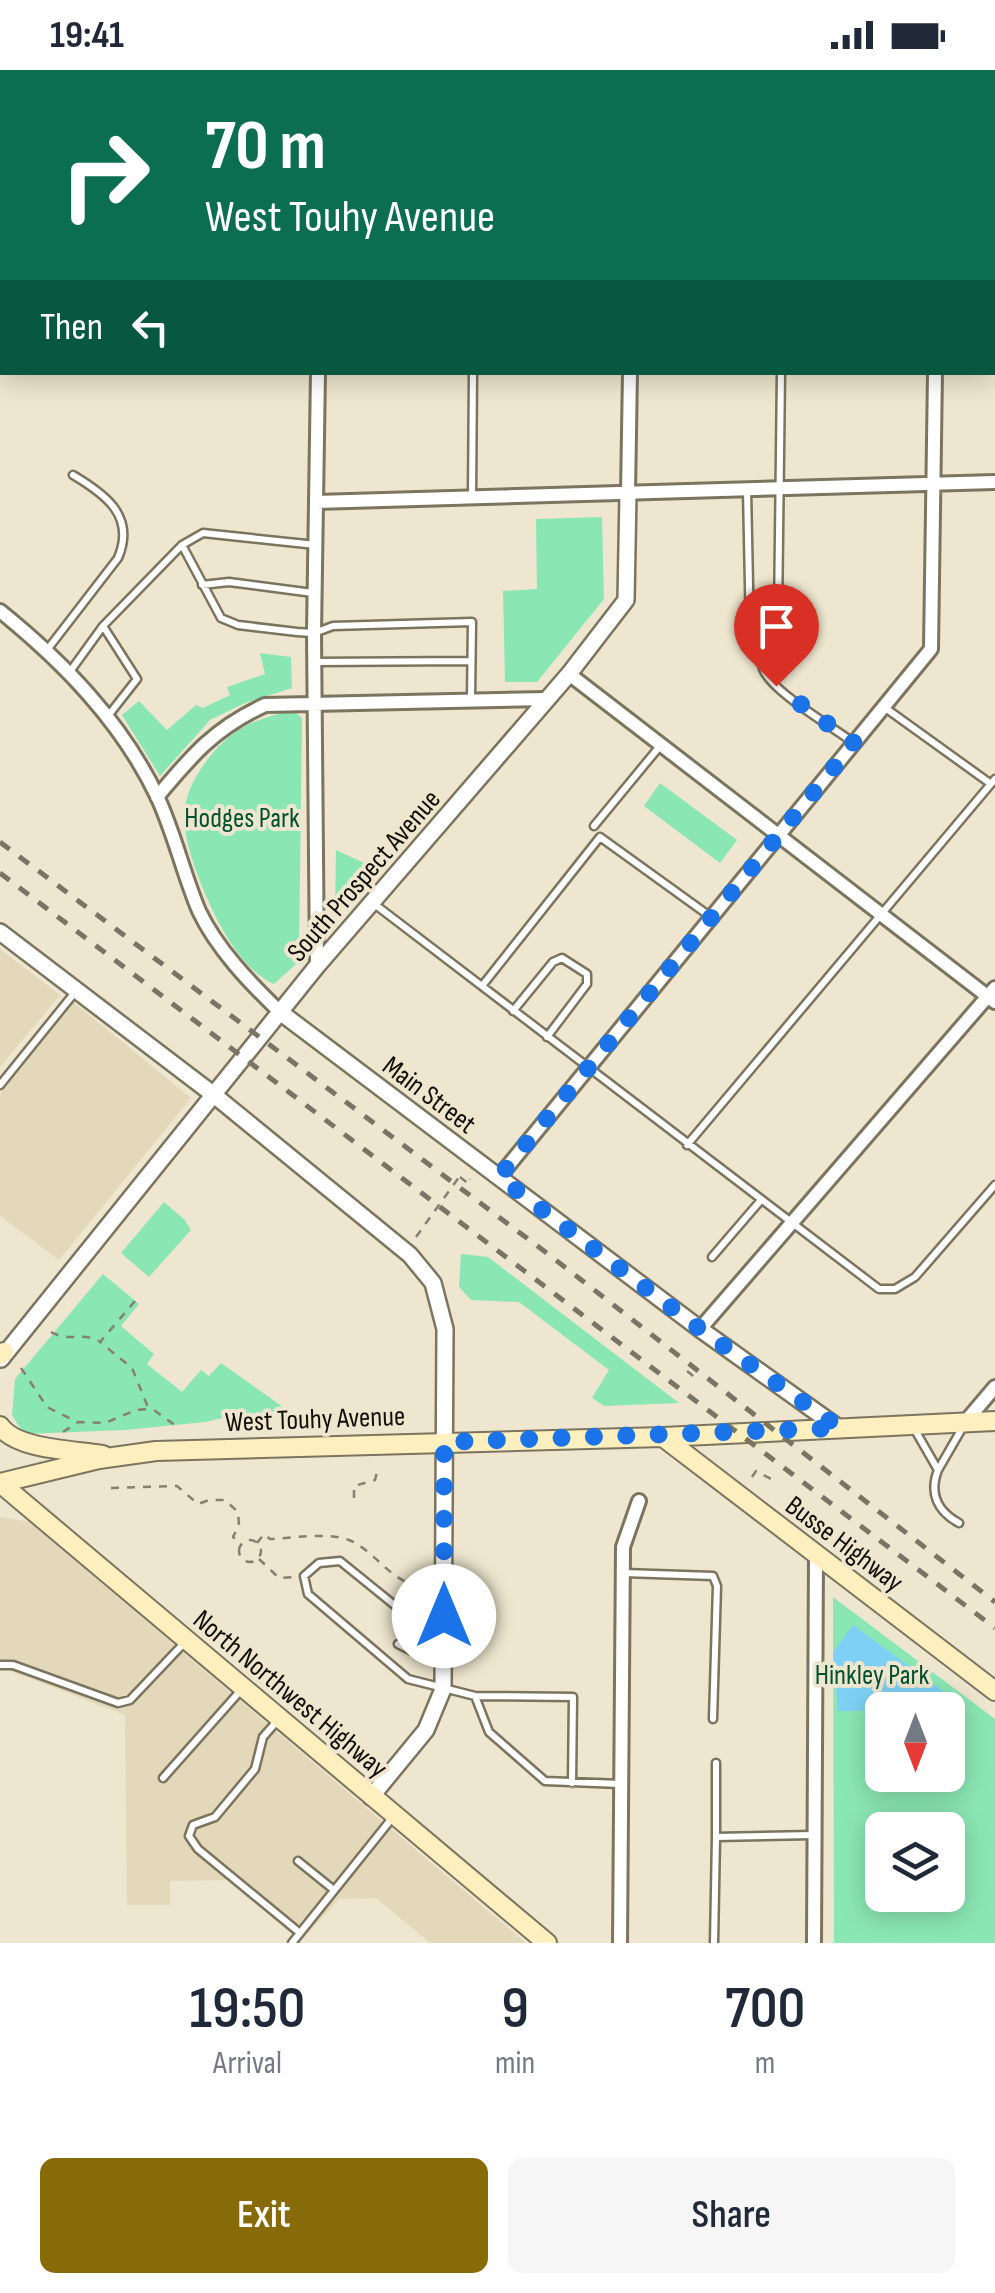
<!DOCTYPE html>
<html lang="en">
<head>
<meta charset="utf-8">
<style>
  :root { --surface:#fff; --page:#f6f6f7; --text:#1f2937; --muted:#747a83; --accent:#886b09 }
  body { margin:0; font-family:"Sofia Sans Condensed",sans-serif; background:var(--page); color:var(--text); height:100vh; display:flex; flex-direction:column; font-size:38px; white-space:nowrap }
  * { box-sizing:border-box; margin:0 }
  p { font-size:32px; color:var(--muted) }
  .icon { flex:none; width:55px; height:55px; fill:none; stroke:currentColor; stroke-width:2; stroke-linecap:round; stroke-linejoin:round }
  .map { position:relative; height:1873px; overflow:hidden }
  .details { display:flex; flex-direction:column; background:var(--surface); flex:1 }
  .details>* { flex:none }
  .hud { position:absolute; left:0px; top:0px; width:995px; height:305px; box-shadow:0 5px 25px #0003; background:#0b6e4f; color:#fff; overflow:hidden }
  .needle { width:65px; rotate:180deg }
  .controls { position:absolute; left:865px; top:1622px; display:grid; gap:20px }
  .controls a { display:grid; place-items:center; width:100px; height:100px; border-radius:15px; background:var(--surface); box-shadow:0 5px 25px #0003; font-size:50px }
  .pin { position:absolute; display:grid; place-items:center; width:85px; height:85px; color:#fff; margin:-102px -42px; border-radius:50% 50% 50% 0; rotate:-45deg; box-shadow:0 0 10px #0007 }
  .pin .icon { rotate:45deg }
  .me { position:absolute; width:110px; margin:-55px; rotate:0deg; stroke-linejoin:round; filter:drop-shadow(0 0 8px #0008) }
  .turn { display:flex; align-items:center; gap:35px; height:210px; padding:0 40px; font-size:45px }
  .turn .icon { width:130px; height:130px; stroke-width:2.5 }
  .turn b { display:block; font-size:70px; line-height:85px }
  .then { display:flex; align-items:center; height:95px; padding:0 40px; background:#0003; gap:20px; font-size:38px }
  .eta { display:flex; justify-content:space-evenly; align-items:center; height:170px; text-align:center }
  .eta b { font-size:60px; font-weight:600; line-height:70px }
  .button { display:flex; gap:20px; margin-top:auto; padding:20px 40px }
  .button a { flex:1; height:115px; border-radius:15px; background:var(--accent); color:#fff; font-size:40px; font-weight:600; line-height:115px; text-align:center }
  .button a+a { background:var(--page); color:var(--text) }
  .status { display:flex; justify-content:space-between; align-items:center; height:70px; padding:0 50px; background:var(--surface); direction:ltr }
  .status svg { height:28px; fill:currentColor }
  .map>svg:first-child { display:block }
  .built { fill:#e3d9ba }
  .green { fill:#8ae7b3; fill-rule:evenodd }
  .water { fill:#7ed1f4 }
  .lines { fill:none; stroke-linecap:round; stroke-linejoin:round }
  .service-casing { stroke:#7b745e; stroke-width:11 }
  .minor-casing { stroke:#7b745e; stroke-width:18 }
  .tertiary-casing { stroke:#7b745e; stroke-width:20 }
  .secondary-casing { stroke:#7b745e; stroke-width:22 }
  .path { stroke:#858070; stroke-width:2.5; stroke-dasharray:8 8; stroke-linecap:butt }
  .service { stroke:#fff; stroke-width:6 }
  .minor { stroke:#fff; stroke-width:12 }
  .tertiary { stroke:#fff; stroke-width:15 }
  .secondary { stroke:#feefbf; stroke-width:18 }
  .rail { stroke:#797464; stroke-width:5; stroke-dasharray:12 12; stroke-linecap:butt }
  .route { stroke:#1a73e8; stroke-width:18; stroke-dasharray:0 32.4 }
  .labels { text-anchor:middle; stroke-width:8; stroke-linejoin:round; paint-order:stroke }
  .park-label { font-size:28px; fill:#015130; stroke:#eee6ce }
  .street-label { font-size:28px; fill:#100e06; stroke:#eee6ce }
</style>
</head>
<body>
<div class="status"><b>19:41</b><svg viewBox="0 0 49 12"><path d="M0 12V9h3v3zM5 12V6h3v6zM10 12V3h3v9zM15 12V0h3v12zM26 1h20v11H26zM47 4h2v5h-2z"/></svg></div>
<div class="map">
<svg width="995" height="1873" viewBox="0 0 995 1873">
  <rect width="100%" height="100%" fill="#eee6ce"/>
  <!-- built -->
  <path class="built" d="M 0,879 L 60,925 L 0,997 Z
    M 72,931 L 191,1028 L 59,1190 L 0,1146 L 0,1024 Z
    M 0,1447 L 29,1452 L 526,1873 L 430,1873 L 376,1828 L 339,1829 L 300,1872 L 230,1810 L 170,1811 L 170,1835 L 127,1835 L 125,1645 L 0,1597 Z"/>
  <!-- green -->
  <path class="green" d="M 602,447 L 604,529 L 537,612 L 505,612 L 503,521 L 537,519 L 536,449 Z
    M 260,583 L 291,587 L 292,618 L 245,633 L 210,650 L 160,706 L 122,645 L 139,631 L 167,660 L 196,635 L 203,638 L 230,625 L 227,617 L 265,604 Z
    M 285,642 L 295,642 L 302,648 L 299,885 L 296,894 L 274,914 C 245,901 224,865 211,837 C 199,810 185,776 184,747 C 184,716 210,681 235,662 C 249,652 268,647 285,642 Z
    M 660,713 L 737,770 L 720,793 L 644,736 Z
    M 336,780 L 375,798 L 335,840 Z
    M 164,1132 L 185,1150 L 191,1160 L 149,1207 L 121,1183 Z
    M 461,1184 L 488,1187 L 679,1333 L 604,1336 L 592,1328 L 609,1300 L 519,1232 L 471,1230 L 459,1217 Z
    M 103,1204 L 139,1234 L 121,1256 L 154,1284 L 147,1294 L 182,1322 L 201,1300 L 209,1306 L 221,1293 L 290,1342 L 241,1344 L 205,1352 L 125,1360 L 24,1364 L 12,1345 L 15,1309 Z
    M 833,1527 L 995,1649 L 995,1873 L 834,1873 ZM 882,1640 L 948,1640 L 948,1705 L 882,1705 ZM 882,1760 L 948,1760 L 948,1825 L 882,1825 Z"/>
  <!-- water -->
  <path class="water" d="M 853,1555 L 963,1636 L 948,1658 L 948,1640 L 838,1641 L 833,1582 Z"/>
  <g class="lines">
    <defs>
      <path id="service" d="M 474,2 L 474,0
        M 784,2 L 784,0
        M 781,302 L 778,547 C 770,562 756,581 763,599 C 772,622 833,657 854,673
        M 747,420 L 750,563 L 762,578
        M 472,426 L 473,302
        M 182,475 L 221,548 L 238,555 L 297,562 L 314,563 L 333,556 L 472,552 L 471,629
        M 202,515 L 229,512 L 313,523
        M 47,580 L 118,488 C 136,446 105,424 73,405
        M 315,592 L 471,591
        M 69,603 L 103,556
        M 884,637 L 991,714
        M 108,646 L 137,609 L 103,556 L 182,475 L 203,463 L 316,475
        M 594,756 L 660,676
        M 373,833 L 879,1219 L 895,1219 L 915,1207 L 995,1115
        M 482,916 L 600,767 L 711,847
        M 513,941 L 553,892 L 562,888 L 587,904 L 587,914 L 547,967
        M 0,1015 L 76,921
        M 687,1075 L 995,709
        M 712,1187 L 761,1130
        M 915,1360 L 938,1400 L 964,1355
        M 938,1400 C 929,1423 937,1441 959,1453
        M 624,1503 L 713,1506 L 717,1516 L 713,1649
        M 442,1546 L 408,1546 L 340,1491 L 319,1493 L 304,1506 L 308,1524 L 408,1609 L 475,1626 L 573,1627 L 572,1713
        M 398,1574 L 410,1580 L 442,1582
        M 0,1595 L 13,1595 L 118,1633 L 130,1630 L 186,1571
        M 475,1626 L 489,1662 L 545,1711 L 621,1714
        M 279,1649 L 263,1667 L 255,1699 L 215,1747 L 193,1755 L 189,1766 L 198,1779 L 300,1863
        M 716,1693 L 716,1767
        M 163,1708 L 242,1619
        M 298,1791 L 334,1820
        M 292,1873 L 393,1747
        M 714,1873 L 716,1767 L 813,1765"/>
      <path id="minor" d="M 319,2 L 319,0
        M 632,2 L 632,0
        M 937,2 L 937,0
        M 0,206 L 2,207
        M 628,423 L 630,302
        M 316,432 L 995,412
        M 0,541 C 63,592 121,651 157,726 C 174,762 183,803 199,841 C 217,879 250,913 280,942
        M 569,604 L 995,932
        M 157,727 C 192,685 215,658 265,635 L 547,629
        M 317,896 L 314,563 L 318,302
        M 499,1107 L 931,579 L 935,302
        M 700,1259 L 995,918
        M 967,1350 L 995,1317
        M 620,1873 L 623,1477 L 639,1431
        M 814,1873 L 816,1486"/>
      <path id="tertiary" d="M 0,862 L 214,1025 L 410,1185 L 433,1213 L 445,1259 L 443,1619 L 426,1660 L 371,1727
        M 280,942 L 700,1259 L 840,1359
        M 1,1289 L 317,896 L 569,604 L 626,530 L 628,423"/>
      <path id="secondary" d="M 0,1285 L 4,1282
        M 0,1356 C 17,1380 74,1380 103,1385
        M 663,1367 L 995,1621
        M 0,1413 L 99,1389 L 156,1381 L 663,1367 L 995,1351
        M 0,1413 L 547,1873"/>
    </defs>
    <!-- service casing -->
    <use href="#service" class="service-casing"/>
    <!-- minor casing -->
    <use href="#minor" class="minor-casing"/>
    <!-- tertiary casing -->
    <use href="#tertiary" class="tertiary-casing"/>
    <!-- secondary casing -->
    <use href="#secondary" class="secondary-casing"/>
    <!-- path -->
    <path class="path" d="M 460,1107 L 469,1114 L 470,1109
      M 416,1167 L 462,1103
      M 135,1231 L 100,1272 L 132,1298 L 147,1335 L 176,1356
      M 51,1262 C 68,1272 82,1262 99,1271
      M 21,1298 L 47,1337 L 77,1352 L 105,1353 L 136,1340 L 150,1339
      M 687,1301 L 698,1310
      M 63,1362 L 77,1353
      M 752,1407 L 756,1401 L 771,1409
      M 111,1418 L 177,1416 L 198,1434 L 209,1430 L 225,1430 L 238,1442 L 239,1455 L 233,1467 L 241,1474
      M 354,1428 L 354,1416 L 375,1410 L 377,1402
      M239 1481a11 11 0 1 1 22 0a11 11 0 1 1-22 0Z
      M 257,1473 L 264,1464 L 270,1469 C 293,1468 328,1462 349,1470 C 376,1481 393,1516 422,1515
      M 259,1489 L 279,1508 L 294,1507"/>
    <!-- service -->
    <use href="#service" class="service"/>
    <!-- minor -->
    <use href="#minor" class="minor"/>
    <!-- tertiary -->
    <use href="#tertiary" class="tertiary"/>
    <!-- secondary -->
    <use href="#secondary" class="secondary"/>
    <!-- rail -->
    <path class="rail" d="M 0,772 L 548,1184 L 995,1532
      M 0,803 L 995,1558"/>
  </g>
  <g class="lines">
    <!-- route -->
    <path class="route" d="M 444,1546 L 444,1372 L 840,1358 L 700,1259 L 499,1107 L 854,673 L 776,616"/>
  </g>
  <g class="labels">
    <!-- park labels -->
    <g class="park-label">
      <text x="242" y="757">Hodges Park</text>
      <text x="872" y="1614">Hinkley Park</text>
    </g>
    <!-- street labels -->
    <g class="street-label">
      <text transform="translate(363 805) rotate(-49)" y="10">South Prospect Avenue</text>
      <text transform="translate(430 1024) rotate(37)" y="10">Main Street</text>
      <text transform="translate(315 1348) rotate(-2)" y="10">West Touhy Avenue</text>
      <text transform="translate(845 1473) rotate(37)" y="10">Busse Highway</text>
      <text transform="translate(291 1623) rotate(40)" y="10">North Northwest Highway</text>
    </g>
  </g>
</svg>
<div class="controls">
<a><svg class="needle" viewBox="-14 -14 28 28"><path d="M0-13l5 13h-10z" fill="#e53935"/><path d="M0 13l5-13h-10z" fill="#747a83"/></svg></a>
<a><svg class="icon" aria-label="layers" viewBox="0 0 24 24"><path d="M12 4l9 5-9 5-9-5zM3 14l9 5 9-5"/></svg></a>
</div>
<div class="pin" style="left:776px;top:616px;background:#d93025"><svg class="icon" aria-label="arrive" viewBox="0 0 24 24"><path d="M6 21V4h12l-3 4 3 4H6"/></svg></div>
<svg class="me" style="left:444px;top:1546px" viewBox="-20 -20 40 40"><circle r="19" fill="#fff"/><path d="M0-13L10 11 0 6-10 11z" fill="#1a73e8"/></svg>
<div class="hud">
<div class="turn"><svg class="icon" aria-label="right" viewBox="0 0 24 24"><path d="M7 20v-9h11M14 6l5 5-5 5"/></svg><div><b>70 m</b>West Touhy Avenue</div></div>
<div class="then">Then<svg class="icon" aria-label="left" viewBox="0 0 24 24"><path d="M17 20v-9H6M10 6l-5 5 5 5"/></svg></div>
</div>
</div>
<section class="details">
<div class="eta">
<div><b>19:50</b><p>Arrival</p></div>
<div><b>9</b><p>min</p></div>
<div><b>700</b><p>m</p></div>
</div>
<div class="button"><a>Exit</a><a>Share</a></div>
</section>
</body>
</html>
